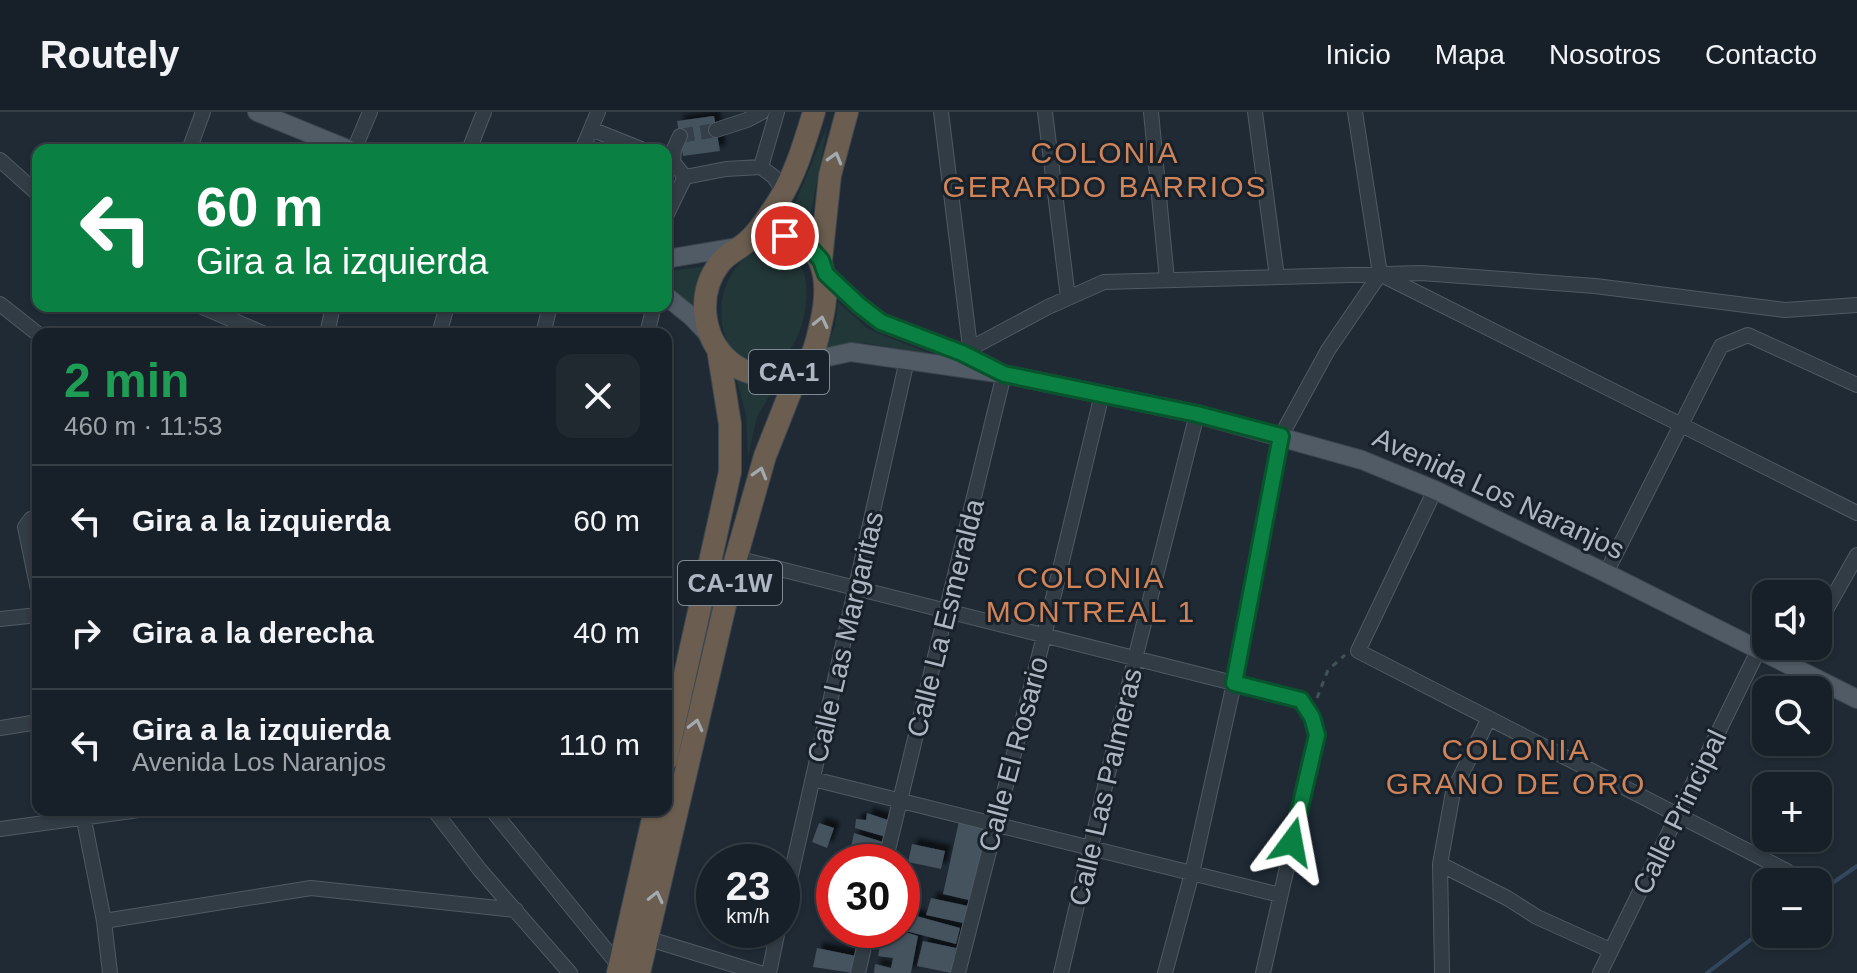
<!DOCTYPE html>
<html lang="es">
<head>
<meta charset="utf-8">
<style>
  :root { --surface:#172028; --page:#202830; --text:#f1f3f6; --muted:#9ea3a8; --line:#363e45 }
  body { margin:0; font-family:Helvetica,sans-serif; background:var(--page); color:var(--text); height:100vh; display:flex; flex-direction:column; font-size:30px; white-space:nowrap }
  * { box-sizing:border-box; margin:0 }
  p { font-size:26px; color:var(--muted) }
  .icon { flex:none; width:44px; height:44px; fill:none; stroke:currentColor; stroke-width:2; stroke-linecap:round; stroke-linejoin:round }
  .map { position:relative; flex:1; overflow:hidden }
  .panel { position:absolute; left:32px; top:216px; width:640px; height:488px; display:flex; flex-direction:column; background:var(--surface); border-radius:16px; box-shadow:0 2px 6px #0004,0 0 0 2px var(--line) }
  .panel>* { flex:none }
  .guide { position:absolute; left:32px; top:32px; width:640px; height:168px; border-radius:16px; box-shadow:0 2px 6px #0004,0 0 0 2px var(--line); background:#0b8043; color:#fff; overflow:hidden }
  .buttons { position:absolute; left:1752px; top:468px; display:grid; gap:16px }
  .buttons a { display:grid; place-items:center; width:80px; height:80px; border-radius:16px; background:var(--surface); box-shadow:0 2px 6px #0004,0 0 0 2px var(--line); font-size:40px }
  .speed { position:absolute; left:696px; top:732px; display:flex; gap:16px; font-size:40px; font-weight:700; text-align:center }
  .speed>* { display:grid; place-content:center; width:104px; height:104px; border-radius:50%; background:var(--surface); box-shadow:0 2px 6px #0004,0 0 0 2px var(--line); line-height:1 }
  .speed small { font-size:20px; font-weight:400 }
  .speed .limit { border:12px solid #d22; background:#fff; color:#111 }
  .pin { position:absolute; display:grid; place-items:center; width:68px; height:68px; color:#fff; margin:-34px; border:4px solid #fff; border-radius:50%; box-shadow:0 2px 8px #0007 }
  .me { position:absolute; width:88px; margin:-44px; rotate:13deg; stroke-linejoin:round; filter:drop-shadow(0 0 6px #0008) }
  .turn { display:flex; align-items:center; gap:28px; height:168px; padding:0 32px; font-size:36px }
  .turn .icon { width:104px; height:104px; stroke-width:2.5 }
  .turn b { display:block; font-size:56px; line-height:68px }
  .round { display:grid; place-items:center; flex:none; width:84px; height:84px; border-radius:16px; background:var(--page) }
  .headline { display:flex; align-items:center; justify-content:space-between; height:136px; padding:0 32px }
  h1 { font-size:48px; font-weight:700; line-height:60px; color:#1e9e55 }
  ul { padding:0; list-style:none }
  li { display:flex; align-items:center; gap:24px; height:112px; padding:0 32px; border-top:2px solid var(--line) }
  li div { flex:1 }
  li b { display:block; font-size:30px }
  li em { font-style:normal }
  header { display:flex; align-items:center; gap:48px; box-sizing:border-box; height:112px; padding:0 40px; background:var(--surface); border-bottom:2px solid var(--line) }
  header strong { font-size:38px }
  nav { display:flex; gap:44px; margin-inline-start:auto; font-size:28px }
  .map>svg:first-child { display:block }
  .green { fill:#223737 }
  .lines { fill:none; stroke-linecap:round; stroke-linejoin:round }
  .stream { stroke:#33475c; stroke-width:4 }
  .building { fill:#45525f; filter:url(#shadow) }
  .minor-tunnel { stroke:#343f4a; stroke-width:14; stroke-dasharray:14 7; stroke-linecap:butt }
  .minor-casing { stroke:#505a64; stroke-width:16 }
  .major-casing { stroke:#3c454f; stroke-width:20 }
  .highway-casing { stroke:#3d4750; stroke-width:24 }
  .path { stroke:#405455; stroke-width:3; stroke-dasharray:6 6; stroke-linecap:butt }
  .minor { stroke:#323c45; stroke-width:14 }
  .major { stroke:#505b66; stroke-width:18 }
  .highway { stroke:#6b5e50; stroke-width:22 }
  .oneway { stroke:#a2aab2 }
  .route-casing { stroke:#07532c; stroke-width:20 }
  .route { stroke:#0b8043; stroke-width:14 }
  .labels { text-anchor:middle; stroke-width:6; stroke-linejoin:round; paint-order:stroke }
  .shield { fill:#18212a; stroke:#808a95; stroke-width:2 }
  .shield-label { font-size:26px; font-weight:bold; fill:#acb7c3 }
  .street-label { font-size:28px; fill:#acb7c3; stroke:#18212a }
  .neighbourhood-label { font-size:30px; letter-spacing:2px; fill:#d0845a; stroke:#18212a }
</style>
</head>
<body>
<header>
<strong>Routely</strong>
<nav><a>Inicio</a><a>Mapa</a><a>Nosotros</a><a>Contacto</a></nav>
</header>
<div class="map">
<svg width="1857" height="861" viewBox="0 0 1857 861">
  <defs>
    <filter id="shadow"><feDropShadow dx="6" dy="-6" stdDeviation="2" flood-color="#0009"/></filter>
  </defs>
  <rect width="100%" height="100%" fill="#1f2a35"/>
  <!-- green -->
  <path class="green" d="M 828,12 L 811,101 L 813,126 L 780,114 L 793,96 Z
    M 768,137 C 776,138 784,139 791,143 C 820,160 805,240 774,250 C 770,251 761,250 756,250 C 704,243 712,144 768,137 Z
    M 709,154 L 695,200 L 666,176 L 666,159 Z
    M 838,190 L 868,217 L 931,242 L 863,231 L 826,235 L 835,214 Z
    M 736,265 L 775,274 L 757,305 L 748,345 L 746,303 Z"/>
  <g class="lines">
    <!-- stream -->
    <path class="stream" d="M 1818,781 L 1857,754
      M 1707,861 L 1766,816"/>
  </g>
  <!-- building -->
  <path class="building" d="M 714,4 L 720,39 L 683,44 L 677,9 Z
    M 867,701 L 891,709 L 886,725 L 855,716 L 856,707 L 866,708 Z
    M 959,709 L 989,716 L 973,789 L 943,782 Z
    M 819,711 L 834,716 L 827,736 L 812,730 Z
    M 854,721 L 883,730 L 878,750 L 848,750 Z
    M 912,732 L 945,739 L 941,757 L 908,750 Z
    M 931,786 L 968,794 L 963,811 L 926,803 Z
    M 902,800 L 960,816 L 956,832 L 902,818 Z
    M 883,818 L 899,818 L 918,824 L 911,861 L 874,861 L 875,852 L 891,856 L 893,846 L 878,844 Z
    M 923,829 L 956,836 L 951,861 L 917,854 Z
    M 817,836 L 856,844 L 853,861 L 813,855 Z"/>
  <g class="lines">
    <!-- minor-tunnel -->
    <path class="minor-tunnel" d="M 680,24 L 716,18"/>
    <defs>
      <path id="minor" d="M 941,0 L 970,235
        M 1045,0 L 1068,186
        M 1151,0 L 1167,168
        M 1255,0 L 1277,165
        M 591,17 L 641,37
        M 716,18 L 747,8 L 762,0
        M 680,24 L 674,37 L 673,50 L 685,65
        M 189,38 L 203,0
        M 354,38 L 370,0
        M 469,38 L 484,0
        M 582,38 L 598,0
        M 0,48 L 38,82
        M 761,55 L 777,0
        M 685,65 L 726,57 L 761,55 L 774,65 L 784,80
        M 666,104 L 685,65
        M 1382,163 L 1857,401
        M 0,192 L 38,222
        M 200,194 L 265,222
        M 327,222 L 333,194
        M 439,222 L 447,194
        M 543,222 L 550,194
        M 647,222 L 654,194
        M 962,241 L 1048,195 L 1104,170 L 1421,161 L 1595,174 L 1785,198 L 1857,193
        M 1435,378 L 1358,539 L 1787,759
        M 38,405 L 31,407 L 25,415 L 38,478
        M 736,446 L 1301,588 L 1312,605 L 1317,623 L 1263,861
        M 1606,461 L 1721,234 L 1748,223 L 1857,273
        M 0,507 L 38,503
        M 1818,512 L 1857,443
        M 1793,556 L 1805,534
        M 0,616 L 38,610
        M 813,667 L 1280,783
        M 82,698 L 104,809 L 110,861
        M 434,698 L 480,758 L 570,861
        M 492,698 L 620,855
        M 0,717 L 139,698
        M 885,750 L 1004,262
        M 1440,752 L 1507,786 L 1537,805 L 1610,838
        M 782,803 L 907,248
        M 104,809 L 311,776 L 516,798
        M 646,826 L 760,861
        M 769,861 L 778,818
        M 858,861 L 868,818
        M 958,861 L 1044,524 L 1102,282
        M 1061,861 L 1135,547 L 1197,302
        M 1165,861 L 1192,761 L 1234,571 L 1281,324 L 1328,238 L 1380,162 L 1355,0
        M 1442,861 L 1440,752 L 1453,680 L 1488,608
        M 1600,861 L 1758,539"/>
      <path id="major" d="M 257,0 L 350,38
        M 666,147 L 737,135
        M 826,162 L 859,193 L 881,210 L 962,241 L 994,257
        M 666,184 L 692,205 L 711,225
        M 809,249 L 851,240 L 1004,262 L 1197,302 L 1362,348 L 1435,378 L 1606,461 L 1857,587"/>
      <path id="highway" d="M 749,128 C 815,110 835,153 821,211 C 818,224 815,241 807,251 C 789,271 747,266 729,249 C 701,225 697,180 720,151 C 728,141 740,137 749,128 C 760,118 770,102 778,90 C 796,61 804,32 814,0
        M 821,148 L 830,63 L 847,0
        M 666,648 L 730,360 L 730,312 L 718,237
        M 618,861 L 655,698
        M 639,861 L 736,446 L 765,344 L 799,258"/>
    </defs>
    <!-- minor casing -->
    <use href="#minor" class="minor-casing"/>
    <!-- major casing -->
    <use href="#major" class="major-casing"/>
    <!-- highway casing -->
    <use href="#highway" class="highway-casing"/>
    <!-- path -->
    <path class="path" d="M 1317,586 L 1328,558 L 1345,543"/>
    <!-- minor -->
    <use href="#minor" class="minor"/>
    <!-- major -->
    <use href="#major" class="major"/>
    <!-- highway -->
    <use href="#highway" class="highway"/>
  </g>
  <!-- one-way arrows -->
  <defs><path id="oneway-chevron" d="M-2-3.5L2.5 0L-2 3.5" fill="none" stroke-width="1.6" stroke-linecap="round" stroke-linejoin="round" transform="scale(2)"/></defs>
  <g class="oneway">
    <use href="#oneway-chevron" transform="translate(835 46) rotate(-74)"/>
    <use href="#oneway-chevron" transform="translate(821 210) rotate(-77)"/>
    <use href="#oneway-chevron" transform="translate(760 361) rotate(-74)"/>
    <use href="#oneway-chevron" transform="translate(696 613) rotate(-76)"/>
    <use href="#oneway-chevron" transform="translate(656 785) rotate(-77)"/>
  </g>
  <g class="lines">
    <defs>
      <path id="route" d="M 785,124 L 799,129 L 811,137 L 821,148 L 826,162 L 859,193 L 881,210 L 962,241 L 1004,262 L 1197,302 L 1281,324 L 1234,571 L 1301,588 L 1312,605 L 1317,623 L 1292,730"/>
    </defs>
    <!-- route casing -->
    <use href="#route" class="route-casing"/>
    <!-- route -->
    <use href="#route" class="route"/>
  </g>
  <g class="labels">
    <!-- shield labels -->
    <g class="shield">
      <rect x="749" y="238" width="80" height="44" rx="6"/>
      <rect x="678" y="449" width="104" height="44" rx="6"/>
    </g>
    <g class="shield-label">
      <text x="789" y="269">CA-1</text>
      <text x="730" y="480">CA-1W</text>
    </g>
    <!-- street labels -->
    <g class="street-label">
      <text transform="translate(1499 381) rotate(25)" y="10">Avenida Los Naranjos</text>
      <text transform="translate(945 506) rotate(-76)" y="10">Calle La Esmeralda</text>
      <text transform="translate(845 525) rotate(-77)" y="10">Calle Las Margaritas</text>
      <text transform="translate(1013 642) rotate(-75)" y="10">Calle El Rosario</text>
      <text transform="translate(1105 675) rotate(-77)" y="10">Calle Las Palmeras</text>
      <text transform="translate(1679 700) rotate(-64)" y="10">Calle Principal</text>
    </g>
    <!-- neighbourhood labels -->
    <g class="neighbourhood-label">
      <text x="1105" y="51">COLONIA<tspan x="1105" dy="34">GERARDO BARRIOS</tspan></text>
      <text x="1091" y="476">COLONIA<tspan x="1091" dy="34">MONTREAL 1</tspan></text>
      <text x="1516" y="648">COLONIA<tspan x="1516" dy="34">GRANO DE ORO</tspan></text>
    </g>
  </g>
</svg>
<div class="buttons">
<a><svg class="icon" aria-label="sound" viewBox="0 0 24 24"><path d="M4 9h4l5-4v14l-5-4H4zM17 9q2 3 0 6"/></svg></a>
<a><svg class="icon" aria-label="search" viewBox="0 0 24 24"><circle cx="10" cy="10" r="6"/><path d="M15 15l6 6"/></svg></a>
<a>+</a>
<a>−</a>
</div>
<div class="speed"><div>23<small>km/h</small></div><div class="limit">30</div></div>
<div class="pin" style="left:785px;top:124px;background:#d93025"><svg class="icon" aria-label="arrive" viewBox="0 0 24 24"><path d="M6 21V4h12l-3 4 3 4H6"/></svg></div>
<svg class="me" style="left:1292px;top:730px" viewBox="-20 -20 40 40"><path d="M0-17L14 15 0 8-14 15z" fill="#0b8043" stroke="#fff" stroke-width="4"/></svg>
<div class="guide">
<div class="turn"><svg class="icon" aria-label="left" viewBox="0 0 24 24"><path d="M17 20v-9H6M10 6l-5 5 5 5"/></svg><div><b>60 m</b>Gira a la izquierda</div></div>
</div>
<section class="panel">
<div class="headline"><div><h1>2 min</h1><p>460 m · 11:53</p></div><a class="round"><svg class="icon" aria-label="close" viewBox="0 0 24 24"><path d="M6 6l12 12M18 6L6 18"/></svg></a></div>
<ul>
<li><svg class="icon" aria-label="left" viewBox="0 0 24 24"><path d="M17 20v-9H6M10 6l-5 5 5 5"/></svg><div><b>Gira a la izquierda</b></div><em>60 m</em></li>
<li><svg class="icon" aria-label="right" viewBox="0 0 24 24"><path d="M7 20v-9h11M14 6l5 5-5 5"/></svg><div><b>Gira a la derecha</b></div><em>40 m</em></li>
<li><svg class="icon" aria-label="left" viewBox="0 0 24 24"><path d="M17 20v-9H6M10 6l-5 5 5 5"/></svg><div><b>Gira a la izquierda</b><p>Avenida Los Naranjos</p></div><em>110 m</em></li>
</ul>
</section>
</div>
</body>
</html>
